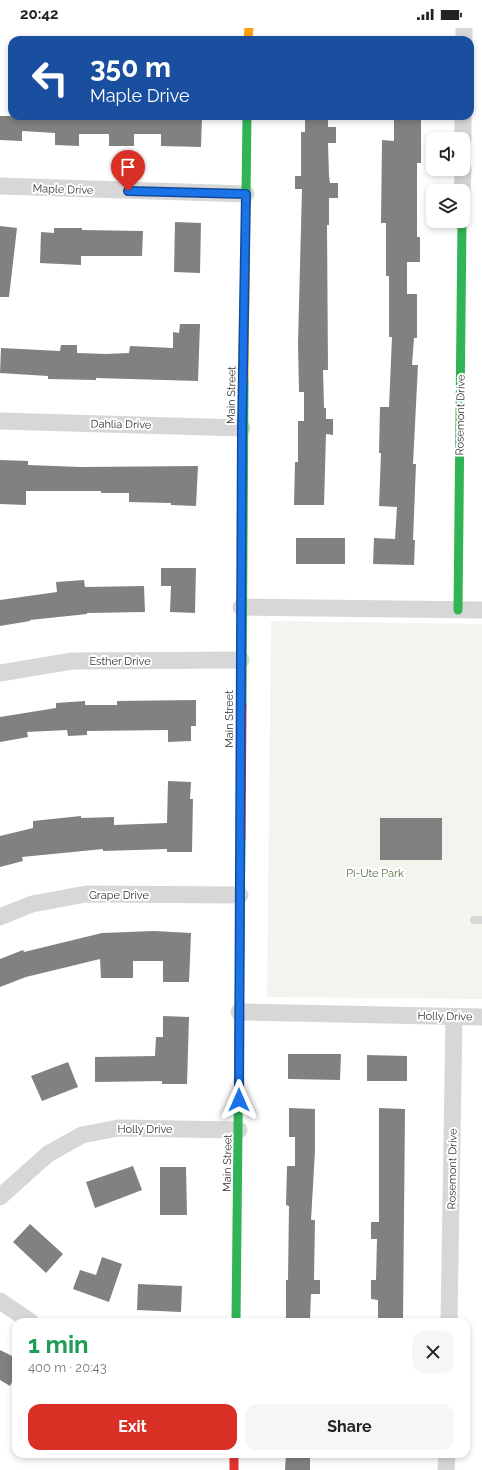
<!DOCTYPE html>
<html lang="en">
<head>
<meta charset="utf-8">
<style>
  :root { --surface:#fff; --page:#f6f6f6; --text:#222; --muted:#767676; --accent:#d93025 }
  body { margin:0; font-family:Raleway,sans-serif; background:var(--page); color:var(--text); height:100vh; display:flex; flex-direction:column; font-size:15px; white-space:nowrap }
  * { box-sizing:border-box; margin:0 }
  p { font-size:13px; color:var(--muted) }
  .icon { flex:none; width:22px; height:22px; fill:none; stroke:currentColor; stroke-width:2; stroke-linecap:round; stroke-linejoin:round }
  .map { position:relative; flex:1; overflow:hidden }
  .details { position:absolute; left:12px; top:1290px; width:458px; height:140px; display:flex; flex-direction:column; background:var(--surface); border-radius:12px; box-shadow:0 2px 6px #0003 }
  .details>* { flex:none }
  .top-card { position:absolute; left:8px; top:8px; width:466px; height:84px; border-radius:12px; box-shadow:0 2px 6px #0003; background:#1a4fa0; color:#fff; overflow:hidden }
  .fabs { position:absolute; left:426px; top:104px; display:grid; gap:8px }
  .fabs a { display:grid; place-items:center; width:44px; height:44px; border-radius:8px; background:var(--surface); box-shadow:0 2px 6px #0003; font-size:20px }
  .pin { position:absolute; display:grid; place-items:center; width:34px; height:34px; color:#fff; margin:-41px -17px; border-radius:50% 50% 50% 0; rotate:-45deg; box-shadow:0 0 4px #0007 }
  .pin .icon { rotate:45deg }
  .me { position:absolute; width:44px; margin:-22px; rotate:0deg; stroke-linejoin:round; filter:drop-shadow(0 0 3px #0008) }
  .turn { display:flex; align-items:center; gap:14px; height:84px; padding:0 16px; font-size:18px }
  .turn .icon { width:52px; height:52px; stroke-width:2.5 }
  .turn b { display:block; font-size:28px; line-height:34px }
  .round { display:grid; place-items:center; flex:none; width:42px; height:42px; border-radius:12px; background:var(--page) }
  .overview { display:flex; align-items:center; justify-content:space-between; height:68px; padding:0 16px }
  h1 { font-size:24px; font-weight:700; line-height:30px; color:#1e9e55 }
  .action { display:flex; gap:8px; margin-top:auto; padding:8px 16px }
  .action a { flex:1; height:46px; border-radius:12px; background:var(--accent); color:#fff; font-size:16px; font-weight:700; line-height:46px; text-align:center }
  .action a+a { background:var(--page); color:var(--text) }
  .status { display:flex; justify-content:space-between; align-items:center; height:28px; padding:0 20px; background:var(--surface); direction:ltr }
  .status svg { height:11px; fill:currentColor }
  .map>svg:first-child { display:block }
  .green { fill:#f1f5ed }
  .building { fill:#818181 }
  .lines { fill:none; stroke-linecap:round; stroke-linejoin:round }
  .lane { stroke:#d7d7d7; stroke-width:8 }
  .street { stroke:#d7d7d7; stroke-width:17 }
  .fast { stroke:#30b455; stroke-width:9 }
  .slow { stroke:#ff9f0a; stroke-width:9 }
  .jam { stroke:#e5322d; stroke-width:9 }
  .route-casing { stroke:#114b97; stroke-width:10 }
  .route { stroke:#1a73e8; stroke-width:7 }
  .labels { text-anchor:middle; stroke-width:4; stroke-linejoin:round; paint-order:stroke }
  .street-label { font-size:11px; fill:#333; stroke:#fff }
  .park-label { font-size:11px; fill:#56703f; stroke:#fff }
</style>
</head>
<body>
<div class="status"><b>20:42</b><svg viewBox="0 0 49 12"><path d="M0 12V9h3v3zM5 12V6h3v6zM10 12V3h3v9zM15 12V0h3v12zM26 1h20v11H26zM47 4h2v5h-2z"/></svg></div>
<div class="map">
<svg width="482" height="1442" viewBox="0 0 482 1442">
  <rect width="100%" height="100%" fill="#fff"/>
  <!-- green -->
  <path class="green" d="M 271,593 L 482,596 L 482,971 L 267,969 Z"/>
  <!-- building -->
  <path class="building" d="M 0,88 L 202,88 L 201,119 L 161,118 L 161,106 L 134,106 L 134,118 L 109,118 L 109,106 L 79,106 L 79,118 L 55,117 L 55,105 L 22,103 L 22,113 L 0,112 Z
    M 328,90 L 328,99 L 336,99 L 336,115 L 328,115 L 329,148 L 330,155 L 338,155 L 338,170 L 329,170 L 329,197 L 327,197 L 328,342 L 323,342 L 324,380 L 326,380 L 326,391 L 333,391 L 333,407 L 326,406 L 324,477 L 294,477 L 295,434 L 298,434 L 298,393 L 304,393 L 304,364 L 299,364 L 298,315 L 302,161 L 295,161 L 295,148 L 301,148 L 301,104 L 305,104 L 305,91 Z
    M 394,92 L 421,92 L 421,135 L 417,135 L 417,209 L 420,209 L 420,234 L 407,234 L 407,266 L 417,266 L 417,310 L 414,310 L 412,337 L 418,337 L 413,436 L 416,436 L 413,512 L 415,512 L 414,537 L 373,536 L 374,510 L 395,511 L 397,479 L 379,478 L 381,425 L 379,425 L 380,379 L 389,379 L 392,309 L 389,309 L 389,248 L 386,248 L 386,195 L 381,195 L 382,112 L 394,113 Z
    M 175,194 L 201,195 L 200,245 L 174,244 Z
    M 0,198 L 17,200 L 9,269 L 0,269 Z
    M 54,200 L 82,200 L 82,202 L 143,203 L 142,228 L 81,228 L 81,237 L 40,235 L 41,204 L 54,205 Z
    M 180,296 L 200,296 L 198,353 L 96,350 L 96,352 L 48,351 L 48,348 L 0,345 L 1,320 L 60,323 L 61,317 L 77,317 L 77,325 L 106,326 L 129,325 L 130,318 L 173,320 L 173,304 L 179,305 Z
    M 0,432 L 28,433 L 28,437 L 80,439 L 198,438 L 196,478 L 171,477 L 171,475 L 129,474 L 129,465 L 101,465 L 101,463 L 26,463 L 26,477 L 0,476 Z
    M 296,510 L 345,510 L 345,536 L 296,536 Z
    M 161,540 L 196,540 L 195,585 L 170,584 L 171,558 L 161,558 Z
    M 84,552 L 85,559 L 144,558 L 145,584 L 87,585 L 87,586 L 30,592 L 30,593 L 0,598 L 0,572 L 57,564 L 56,554 Z
    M 196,672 L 196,698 L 191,698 L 191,713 L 168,714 L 168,702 L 87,703 L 87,707 L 68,708 L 67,702 L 27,704 L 28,709 L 0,714 L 0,689 L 56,680 L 56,675 L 85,673 L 85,677 L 117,677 L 117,673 Z
    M 168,753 L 191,754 L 190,771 L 193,771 L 192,824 L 167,824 L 167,821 L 103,823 L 103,821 L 22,829 L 23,833 L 0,839 L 0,808 L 33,800 L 33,793 L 81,788 L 81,790 L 114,789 L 114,797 L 167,795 Z
    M 380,790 L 442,790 L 442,832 L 380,832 Z
    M 154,903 L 191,905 L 189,954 L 163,954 L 163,933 L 133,933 L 133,950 L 101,950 L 100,931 L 26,949 L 0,959 L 0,931 L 23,922 L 24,924 L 102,905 Z
    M 163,988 L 189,989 L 187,1056 L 162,1056 L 162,1053 L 95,1054 L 95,1029 L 155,1028 L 156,1009 L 163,1009 Z
    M 288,1026 L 341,1026 L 340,1052 L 288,1051 Z
    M 367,1027 L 407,1028 L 407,1053 L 367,1053 Z
    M 68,1034 L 78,1059 L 42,1073 L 31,1048 Z
    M 289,1080 L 315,1081 L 315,1123 L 311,1192 L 315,1192 L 314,1252 L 320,1252 L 320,1266 L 311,1266 L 310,1291 L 286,1291 L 286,1252 L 288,1252 L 289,1178 L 286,1177 L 287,1138 L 295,1138 L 295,1109 L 289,1109 Z
    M 379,1080 L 405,1081 L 403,1294 L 378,1294 L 378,1272 L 371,1271 L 371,1252 L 376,1252 L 377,1211 L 371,1211 L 371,1194 L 379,1194 Z
    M 133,1138 L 142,1162 L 95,1180 L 86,1154 Z
    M 160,1139 L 186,1139 L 187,1187 L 160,1187 Z
    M 30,1196 L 63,1226 L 46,1245 L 13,1214 Z
    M 102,1229 L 122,1236 L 109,1274 L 73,1261 L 80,1242 L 96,1247 Z
    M 138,1256 L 182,1258 L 181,1284 L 137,1282 Z
    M 0,1322 L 16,1330 L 16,1346 L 10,1358 L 0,1352 Z
    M 286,1426 L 310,1426 L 310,1442 L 285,1442 Z"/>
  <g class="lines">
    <!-- lane -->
    <path class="lane" d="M 474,892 L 482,892"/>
    <!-- street -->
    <path class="street" d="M 464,12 L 464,0
      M 463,111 L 463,88
      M 0,158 L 246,166
      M 462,163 L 463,141
      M 0,393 L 242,400
      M 241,579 L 482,582
      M 0,645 L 72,633 L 241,632
      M 0,889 L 32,876 L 86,866 L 240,867
      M 239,984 L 482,989
      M 0,1169 L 48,1126 L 82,1107 L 118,1100 L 239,1102
      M 0,1273 L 31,1294
      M 449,1294 L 454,989
      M 446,1442 L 447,1426"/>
    <!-- fast -->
    <path class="fast" d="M 246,167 L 247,88
      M 458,582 L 462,193
      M 242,677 L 244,353
      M 236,1294 L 241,811"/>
    <!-- slow -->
    <path class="slow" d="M 248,12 L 249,0
      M 244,353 L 246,167"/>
    <!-- jam -->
    <path class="jam" d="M 241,811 L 242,677
      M 234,1426 L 234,1442"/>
  </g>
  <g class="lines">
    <defs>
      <path id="route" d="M 128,163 L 246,166 L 242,400 L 239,1072"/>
    </defs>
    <!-- route casing -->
    <use href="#route" class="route-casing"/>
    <!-- route -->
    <use href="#route" class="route"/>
  </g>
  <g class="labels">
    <!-- street labels -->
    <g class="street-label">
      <text transform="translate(63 161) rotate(2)" y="4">Maple Drive</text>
      <text transform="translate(231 367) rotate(-89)" y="4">Main Street</text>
      <text transform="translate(460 387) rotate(-89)" y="4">Rosemont Drive</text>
      <text transform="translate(121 396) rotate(1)" y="4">Dahlia Drive</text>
      <text x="120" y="637">Esther Drive</text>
      <text transform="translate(229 691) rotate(-90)" y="4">Main Street</text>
      <text x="119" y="871">Grape Drive</text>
      <text transform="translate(445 988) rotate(1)" y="4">Holly Drive</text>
      <text x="145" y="1105">Holly Drive</text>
      <text transform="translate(227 1135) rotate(-89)" y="4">Main Street</text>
      <text transform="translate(452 1141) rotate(-89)" y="4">Rosemont Drive</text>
    </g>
    <!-- park labels -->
    <g class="park-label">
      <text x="375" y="849">Pi-Ute Park</text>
    </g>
  </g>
</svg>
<div class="fabs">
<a><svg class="icon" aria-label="sound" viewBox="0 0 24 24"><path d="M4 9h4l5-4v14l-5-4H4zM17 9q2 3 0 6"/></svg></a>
<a><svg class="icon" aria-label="layers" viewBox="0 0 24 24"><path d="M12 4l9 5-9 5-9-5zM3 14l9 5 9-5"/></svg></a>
</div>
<div class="pin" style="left:128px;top:163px;background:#d93025"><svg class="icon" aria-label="arrive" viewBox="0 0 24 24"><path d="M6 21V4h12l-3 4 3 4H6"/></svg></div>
<svg class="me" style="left:239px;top:1072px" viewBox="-20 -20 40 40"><path d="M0-17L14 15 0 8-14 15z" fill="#1a73e8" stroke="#fff" stroke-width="4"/></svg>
<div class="top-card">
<div class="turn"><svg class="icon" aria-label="left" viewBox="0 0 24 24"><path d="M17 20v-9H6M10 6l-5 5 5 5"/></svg><div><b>350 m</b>Maple Drive</div></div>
</div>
<section class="details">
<div class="overview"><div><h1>1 min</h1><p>400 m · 20:43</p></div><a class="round"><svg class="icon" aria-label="close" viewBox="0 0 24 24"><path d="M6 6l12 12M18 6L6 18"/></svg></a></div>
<div class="action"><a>Exit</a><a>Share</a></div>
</section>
</div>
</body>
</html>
